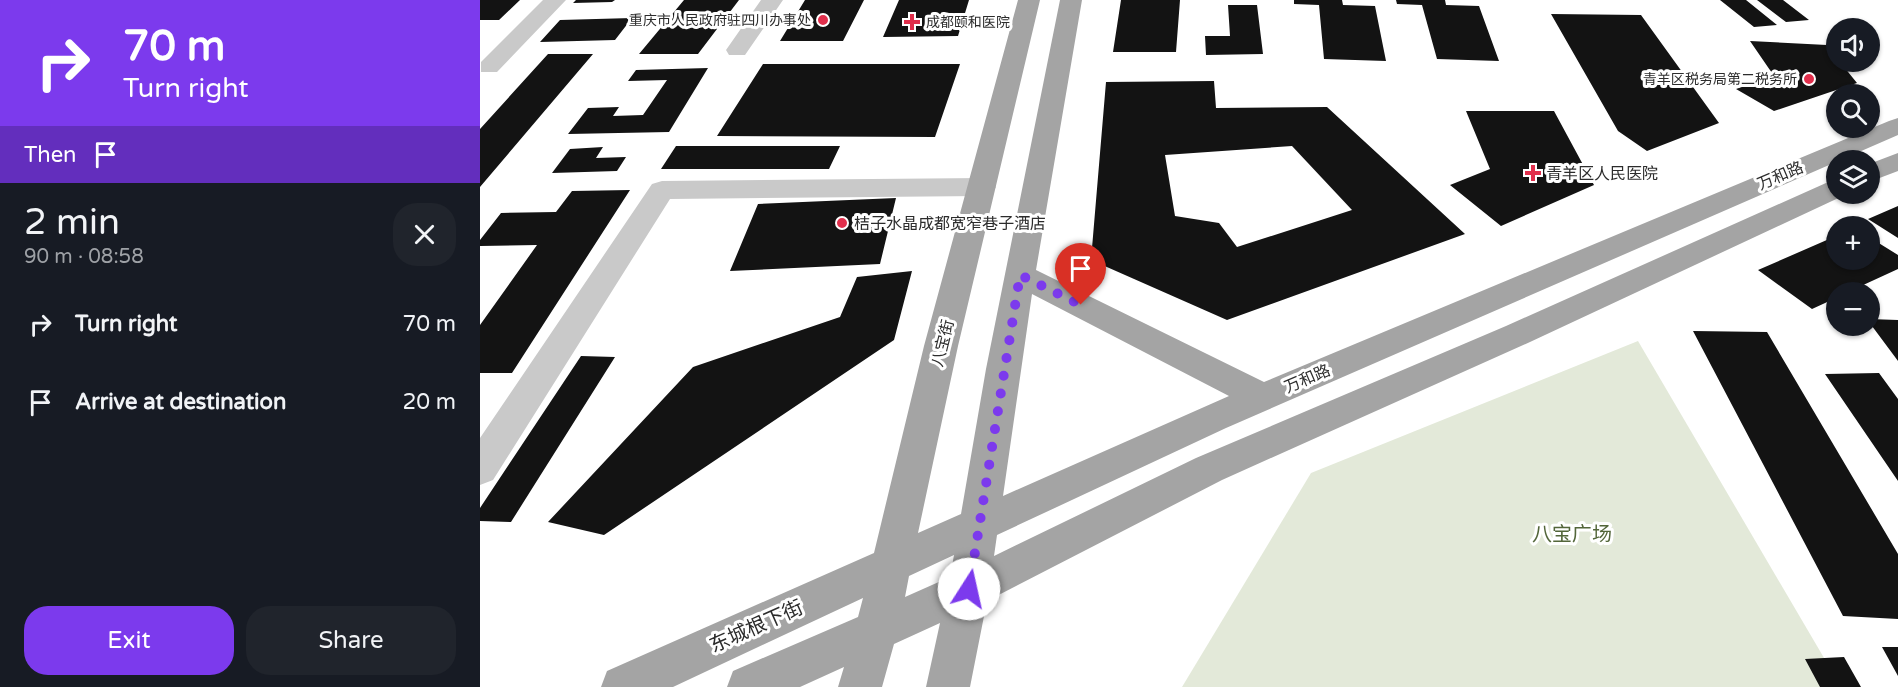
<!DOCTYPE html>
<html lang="en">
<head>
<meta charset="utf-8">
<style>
  :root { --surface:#171b24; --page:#20242c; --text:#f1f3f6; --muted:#9ea1a6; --accent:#7c3aed }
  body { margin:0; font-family:"Varela Round","Noto Sans SC",sans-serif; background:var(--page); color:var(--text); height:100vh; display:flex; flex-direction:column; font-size:22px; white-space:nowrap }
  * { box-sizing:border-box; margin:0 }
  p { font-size:20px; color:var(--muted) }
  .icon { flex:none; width:33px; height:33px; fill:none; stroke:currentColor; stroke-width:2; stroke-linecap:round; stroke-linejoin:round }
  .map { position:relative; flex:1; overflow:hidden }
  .sheet { display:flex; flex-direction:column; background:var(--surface); width:480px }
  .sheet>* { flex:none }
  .guide { background:#7c3aed; color:#fff; overflow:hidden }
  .tools { position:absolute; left:1346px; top:18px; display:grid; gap:12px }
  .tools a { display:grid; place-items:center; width:54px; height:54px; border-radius:50%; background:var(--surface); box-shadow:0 2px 4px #0004; font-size:30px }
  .pin { position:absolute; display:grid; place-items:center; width:51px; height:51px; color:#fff; margin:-62px -26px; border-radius:50% 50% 50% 0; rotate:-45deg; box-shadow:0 0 6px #0007 }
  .pin .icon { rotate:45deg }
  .me { position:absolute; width:66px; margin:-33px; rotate:10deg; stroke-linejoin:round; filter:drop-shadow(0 0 4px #0008) }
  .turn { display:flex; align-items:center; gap:21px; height:126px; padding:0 24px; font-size:27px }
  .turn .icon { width:78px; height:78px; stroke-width:2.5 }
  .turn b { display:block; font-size:42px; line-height:51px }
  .then { display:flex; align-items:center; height:57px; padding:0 24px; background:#0003; gap:12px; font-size:22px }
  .round { display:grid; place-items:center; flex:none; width:63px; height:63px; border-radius:24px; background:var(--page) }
  .head { display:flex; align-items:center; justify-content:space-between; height:102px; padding:0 24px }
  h1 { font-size:36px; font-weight:600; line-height:45px }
  .primary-button { display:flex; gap:12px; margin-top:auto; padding:12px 24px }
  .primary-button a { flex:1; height:69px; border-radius:24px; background:var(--accent); color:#fff; font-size:24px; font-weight:600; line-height:69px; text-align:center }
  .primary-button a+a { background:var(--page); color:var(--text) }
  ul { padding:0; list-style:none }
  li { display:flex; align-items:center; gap:18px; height:78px; padding:0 24px }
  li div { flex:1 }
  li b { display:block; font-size:22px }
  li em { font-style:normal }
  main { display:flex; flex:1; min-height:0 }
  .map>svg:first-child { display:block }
  .green { fill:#e3e9d9 }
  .building { fill:#131313; fill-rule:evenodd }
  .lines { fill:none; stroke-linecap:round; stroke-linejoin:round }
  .minor { fill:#c9c9c9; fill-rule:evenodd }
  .major { fill:#a4a4a4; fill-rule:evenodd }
  .route { stroke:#7c3aed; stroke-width:10; stroke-dasharray:0 18 }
  .poi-dot { fill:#e12f4c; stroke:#fff; stroke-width:2 }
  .labels { text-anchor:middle; stroke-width:6; stroke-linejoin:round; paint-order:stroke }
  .far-poi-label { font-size:14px; fill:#2c2c2c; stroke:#fff; text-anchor:end }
  .poi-label { font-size:16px; fill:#2c2c2c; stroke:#fff; text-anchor:start }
  .street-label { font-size:16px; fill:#2c2c2c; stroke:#fff }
  .near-park-label { font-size:20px; fill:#53663a; stroke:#fff }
  .near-street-label { font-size:20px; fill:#2c2c2c; stroke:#fff }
</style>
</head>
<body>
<main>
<section class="sheet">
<div class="guide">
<div class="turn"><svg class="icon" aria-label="right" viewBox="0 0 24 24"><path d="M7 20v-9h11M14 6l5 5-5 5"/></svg><div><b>70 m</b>Turn right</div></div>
<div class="then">Then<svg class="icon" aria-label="arrive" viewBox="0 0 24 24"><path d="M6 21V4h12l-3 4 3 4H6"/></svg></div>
</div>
<div class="head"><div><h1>2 min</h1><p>90 m · 08:58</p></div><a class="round"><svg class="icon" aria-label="close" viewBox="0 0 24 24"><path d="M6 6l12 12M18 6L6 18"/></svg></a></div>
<ul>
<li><svg class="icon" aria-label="right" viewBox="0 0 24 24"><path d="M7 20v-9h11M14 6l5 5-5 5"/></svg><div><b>Turn right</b></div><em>70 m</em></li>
<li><svg class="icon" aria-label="arrive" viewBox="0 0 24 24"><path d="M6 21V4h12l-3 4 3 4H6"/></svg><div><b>Arrive at destination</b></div><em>20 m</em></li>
</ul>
<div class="primary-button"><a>Exit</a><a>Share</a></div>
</section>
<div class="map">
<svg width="1418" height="687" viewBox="0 0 1418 687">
  <rect width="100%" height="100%" fill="#fff"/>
  <!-- green -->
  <path class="green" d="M 1158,341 L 1347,663 L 1352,687 L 702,687 L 831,473 Z"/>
  <!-- building -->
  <path class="building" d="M 0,0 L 40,0 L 19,20 L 0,20 Z
    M 96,0 L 135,0 L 132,2 L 93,3 Z
    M 204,0 L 259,0 L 218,54 L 159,54 Z
    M 325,0 L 384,0 L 363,41 L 300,41 Z
    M 419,0 L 489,0 L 478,36 L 403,37 Z
    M 641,0 L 700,0 L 696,52 L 633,52 Z
    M 814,0 L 862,0 L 863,5 L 895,6 L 906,61 L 844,59 L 839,5 L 814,4 Z
    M 916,0 L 965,0 L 966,5 L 999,6 L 1019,61 L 957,59 L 942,5 L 917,4 Z
    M 1240,0 L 1266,0 L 1297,25 L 1274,27 Z
    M 1277,0 L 1303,0 L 1329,20 L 1306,22 Z
    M 748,5 L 777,5 L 783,54 L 726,55 L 725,36 L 750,36 Z
    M 1071,14 L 1161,15 L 1239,123 L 1167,151 L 1138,131 Z
    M 152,18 L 135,40 L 60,42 L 80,20 Z
    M 1270,41 L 1347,45 L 1356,57 L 1356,62 L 1360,62 L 1377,83 L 1294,111 L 1256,89 L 1294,76 Z
    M 68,54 L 113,54 L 0,187 L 0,129 Z
    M 283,64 L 480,64 L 455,137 L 237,136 Z
    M 228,68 L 189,132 L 88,134 L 108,108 L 139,107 L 133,116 L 163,115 L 187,80 L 148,81 L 156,70 Z
    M 734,81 L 736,108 L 847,107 L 985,234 L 747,320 L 611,260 L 626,82 ZM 812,146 L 872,210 L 757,247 L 739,223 L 695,216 L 685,155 Z
    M 986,111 L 1074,111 L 1114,185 L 1021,226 L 970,185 L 1010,169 Z
    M 196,146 L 360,146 L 349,169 L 181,169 Z
    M 123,147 L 116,158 L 146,157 L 137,171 L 72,173 L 90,149 Z
    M 150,190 L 32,373 L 0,373 L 0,325 L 57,245 L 0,246 L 0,240 L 21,213 L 76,212 L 92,191 Z
    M 416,198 L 400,264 L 250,271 L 278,204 Z
    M 1418,206 L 1418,238 L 1388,219 Z
    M 1356,236 L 1356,260 L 1389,260 L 1389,237 L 1418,255 L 1418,269 L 1368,292 L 1356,292 L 1356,298 L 1332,309 L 1278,270 Z
    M 432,271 L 414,340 L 124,535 L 68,522 L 213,367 L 360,317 L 377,277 Z
    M 1389,319 L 1418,320 L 1418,361 L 1389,322 Z
    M 1213,331 L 1287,332 L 1418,554 L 1418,619 L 1363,616 Z
    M 101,356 L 135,357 L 31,522 L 0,521 L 0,508 Z
    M 1399,373 L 1418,399 L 1418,481 L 1345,374 Z
    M 1402,647 L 1418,647 L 1418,676 Z
    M 1364,657 L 1381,687 L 1340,687 L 1325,659 Z"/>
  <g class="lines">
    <!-- minor -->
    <path class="minor" d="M 63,0 L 86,0 L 17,72 L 1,72 L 1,62 Z
      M 281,0 L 303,0 L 265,55 L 249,55 L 246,50 Z
      M 502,178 L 512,181 L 516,187 L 512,193 L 502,196 L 190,199 L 13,480 L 0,485 L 0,438 L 172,184 L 182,181 Z"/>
    <!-- major -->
    <path class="major" d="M 538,0 L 560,0 L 478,346 L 438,533 L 481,514 L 506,369 L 580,0 L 602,0 L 556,270 L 784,382 L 1409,121 L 1418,118 L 1418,135 L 746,428 L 517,535 L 514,556 L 716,458 L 1026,326 L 1346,183 L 1356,180 L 1356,194 L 1367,194 L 1050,342 L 742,480 L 507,601 L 490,687 L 446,687 L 460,623 L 414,644 L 402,687 L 358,687 L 364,667 L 320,687 L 247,687 L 253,671 L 378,617 L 383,598 L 193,687 L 121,687 L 127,671 L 394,553 L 444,346 ZM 552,294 L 749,396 L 523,496 ZM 474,555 L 470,577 L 425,597 L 429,576 Z
      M 1418,153 L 1418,171 L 1389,182 L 1389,164 Z"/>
  </g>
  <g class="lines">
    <!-- route -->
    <path class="route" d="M 489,589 L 540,275 L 601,305"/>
  </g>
  <!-- markers -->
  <g class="poi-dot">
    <circle cx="343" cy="20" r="6"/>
    <path d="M429 13h6v6h6v6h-6v6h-6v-6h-6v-6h6z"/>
    <circle cx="1329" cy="79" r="6"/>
    <path d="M1050 164h6v6h6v6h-6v6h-6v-6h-6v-6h6z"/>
    <circle cx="362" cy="223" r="6"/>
  </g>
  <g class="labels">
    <!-- far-poi labels -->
    <g class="far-poi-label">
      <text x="331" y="25">重庆市人民政府驻四川办事处</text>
      <text x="446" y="27" text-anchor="start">成都颐和医院</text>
      <text x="1317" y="84">青羊区税务局第二税务所</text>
    </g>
    <!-- poi labels -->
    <g class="poi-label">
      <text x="1066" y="179">青羊区人民医院</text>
      <text x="374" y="229">桔子水晶成都宽窄巷子酒店</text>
    </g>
    <!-- street labels -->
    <g class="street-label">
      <text transform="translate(1300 175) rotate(-23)" y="6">万和路</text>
      <text transform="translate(462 343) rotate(-76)" y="6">八宝街</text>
      <text transform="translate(827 378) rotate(-23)" y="6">万和路</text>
    </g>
    <!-- near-park labels -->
    <g class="near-park-label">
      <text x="1092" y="541">八宝广场</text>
    </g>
    <!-- near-street labels -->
    <g class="near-street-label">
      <text transform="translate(276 626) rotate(-24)" y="7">东城根下街</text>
    </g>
  </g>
</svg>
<div class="tools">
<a><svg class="icon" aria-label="sound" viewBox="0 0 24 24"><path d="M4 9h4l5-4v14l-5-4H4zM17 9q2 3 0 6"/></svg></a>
<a><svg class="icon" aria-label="search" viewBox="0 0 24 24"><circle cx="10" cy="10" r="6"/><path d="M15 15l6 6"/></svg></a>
<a><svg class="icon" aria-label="layers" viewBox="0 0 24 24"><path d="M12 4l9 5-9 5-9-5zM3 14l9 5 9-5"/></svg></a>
<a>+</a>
<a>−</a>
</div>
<div class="pin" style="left:601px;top:305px;background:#d93025"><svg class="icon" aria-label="arrive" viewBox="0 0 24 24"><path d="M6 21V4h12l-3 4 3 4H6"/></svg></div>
<svg class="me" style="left:489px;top:589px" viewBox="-20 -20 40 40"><circle r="19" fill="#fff"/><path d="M0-13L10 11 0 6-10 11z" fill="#7c3aed"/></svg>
</div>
</main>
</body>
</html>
